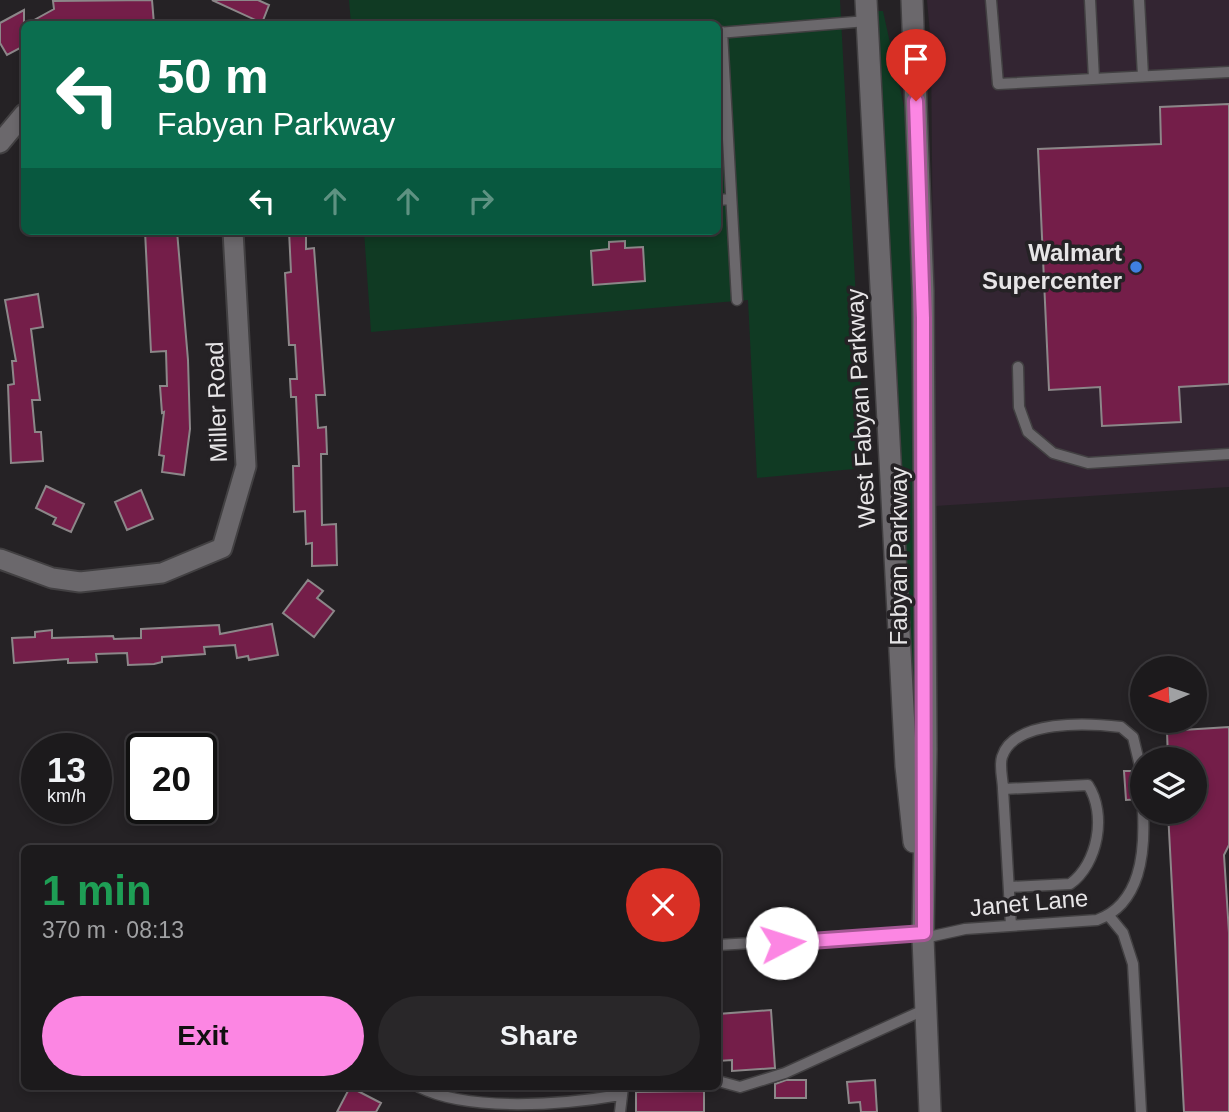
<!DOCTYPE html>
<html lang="en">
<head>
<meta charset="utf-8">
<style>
  :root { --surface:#1c1a1c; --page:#292729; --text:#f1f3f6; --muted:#a0a1a3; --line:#3a383b; --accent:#fc86e3 }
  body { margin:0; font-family:Arial,sans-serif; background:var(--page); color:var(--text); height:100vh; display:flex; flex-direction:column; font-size:26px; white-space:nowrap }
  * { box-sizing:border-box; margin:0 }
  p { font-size:23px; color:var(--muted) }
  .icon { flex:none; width:38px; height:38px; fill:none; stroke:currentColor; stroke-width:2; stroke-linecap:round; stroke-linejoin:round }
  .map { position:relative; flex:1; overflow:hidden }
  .panel { position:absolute; left:21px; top:845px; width:700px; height:245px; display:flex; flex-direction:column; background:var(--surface); border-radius:10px; box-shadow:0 4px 10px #0003,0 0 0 2px var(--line) }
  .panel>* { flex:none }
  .guide { position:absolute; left:21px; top:21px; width:700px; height:214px; border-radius:10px; box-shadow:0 4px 10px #0003,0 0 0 2px var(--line); background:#0b6e4f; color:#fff; overflow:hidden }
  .needle { width:46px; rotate:267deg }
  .tools { position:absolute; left:1130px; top:656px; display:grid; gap:14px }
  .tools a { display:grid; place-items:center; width:77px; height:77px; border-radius:50%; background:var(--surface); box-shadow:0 4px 10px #0003,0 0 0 2px var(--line); font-size:35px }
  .speed { position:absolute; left:21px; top:733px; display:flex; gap:14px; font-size:35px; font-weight:700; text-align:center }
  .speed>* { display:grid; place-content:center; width:91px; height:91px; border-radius:50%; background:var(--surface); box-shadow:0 4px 10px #0003,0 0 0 2px var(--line); line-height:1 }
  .speed small { font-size:18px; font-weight:400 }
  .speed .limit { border:4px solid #111; border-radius:10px; background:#fff; color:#111 }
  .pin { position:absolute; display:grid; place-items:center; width:60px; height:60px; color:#fff; margin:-72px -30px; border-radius:50% 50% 50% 0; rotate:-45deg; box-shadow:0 0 7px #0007 }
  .pin .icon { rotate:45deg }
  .me { position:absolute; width:77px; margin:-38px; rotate:85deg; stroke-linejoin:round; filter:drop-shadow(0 0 5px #0008) }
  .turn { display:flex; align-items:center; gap:24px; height:147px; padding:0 21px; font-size:32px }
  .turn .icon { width:91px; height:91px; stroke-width:2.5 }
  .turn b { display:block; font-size:49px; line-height:60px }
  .lanes { display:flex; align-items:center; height:66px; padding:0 21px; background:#0003; justify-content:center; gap:35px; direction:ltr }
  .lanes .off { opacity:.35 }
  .round { display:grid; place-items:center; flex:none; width:74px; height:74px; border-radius:37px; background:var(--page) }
  .overview { display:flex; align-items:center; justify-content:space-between; height:119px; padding:0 21px }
  h1 { font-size:42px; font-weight:700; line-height:52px; color:#1e9e55 }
  .action { display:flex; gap:14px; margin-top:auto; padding:14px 21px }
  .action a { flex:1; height:80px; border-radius:42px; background:var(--accent); color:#111; font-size:28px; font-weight:700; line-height:80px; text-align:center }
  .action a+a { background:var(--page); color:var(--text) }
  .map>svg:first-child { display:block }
  .commercial { fill:#332532 }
  .green { fill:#103a23 }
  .building { fill:#741e49; stroke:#8c8789; stroke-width:2 }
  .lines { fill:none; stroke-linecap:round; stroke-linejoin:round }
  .lane-casing { stroke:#424042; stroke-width:13 }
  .street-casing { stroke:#424042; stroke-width:23 }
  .secondary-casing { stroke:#424042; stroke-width:24 }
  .lane { stroke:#6b686c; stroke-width:10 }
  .street { stroke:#6b686c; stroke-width:19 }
  .secondary { stroke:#6b686c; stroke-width:21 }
  .route-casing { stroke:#a45794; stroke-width:18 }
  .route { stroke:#fc86e3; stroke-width:12 }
  .shop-dot { fill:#3f7fe0; stroke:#252225; stroke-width:2.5 }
  .labels { text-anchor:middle; stroke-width:7; stroke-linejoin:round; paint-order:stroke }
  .poi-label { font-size:24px; font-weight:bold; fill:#e7e5e7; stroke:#252225; text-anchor:end }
  .street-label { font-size:24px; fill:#e7e5e7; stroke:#252225 }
</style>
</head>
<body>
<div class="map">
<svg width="1229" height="1112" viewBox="0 0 1229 1112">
  <rect width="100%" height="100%" fill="#252225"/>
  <!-- commercial -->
  <path class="commercial" d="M 927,0 L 1229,0 L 1229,487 L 935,506 L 931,45 Z"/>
  <!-- green -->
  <path class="green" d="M 349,0 L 840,0 L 865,468 L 757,478 L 748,300 L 371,332 L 364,231 L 718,231 L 718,24 L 351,24 Z
    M 875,11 L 883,11 L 915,157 L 917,750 L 913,749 Z"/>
  <!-- building -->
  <path class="building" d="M 152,0 L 154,24 L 27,24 L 54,9 L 53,1 Z
    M 212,0 L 258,0 L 269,5 L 262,23 Z
    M 24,10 L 24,46 L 7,55 L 0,43 L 0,23 Z
    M 1229,104 L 1229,384 L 1179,387 L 1181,422 L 1102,426 L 1100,387 L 1049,390 L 1038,149 L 1161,144 L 1160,107 Z
    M 145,231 L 177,231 L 188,360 L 190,429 L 184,475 L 162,472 L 164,456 L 159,455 L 164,412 L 162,413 L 160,386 L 167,386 L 166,351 L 151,352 Z
    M 289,231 L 306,231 L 306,249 L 314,248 L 325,395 L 316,395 L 318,428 L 326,427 L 327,454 L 321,454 L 322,525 L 336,524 L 337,565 L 312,566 L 312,543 L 306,544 L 305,511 L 294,512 L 293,466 L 299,466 L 296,397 L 291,397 L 290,379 L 297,379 L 295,345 L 289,345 L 285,273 L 291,272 Z
    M 625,241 L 625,248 L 643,247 L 645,281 L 593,285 L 591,251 L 609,249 L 609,242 Z
    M 38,294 L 43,327 L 31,329 L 40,400 L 32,400 L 35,432 L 41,432 L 43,461 L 11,463 L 8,385 L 14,384 L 12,361 L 16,361 L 5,300 Z
    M 46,486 L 84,504 L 71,532 L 53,524 L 56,518 L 36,508 Z
    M 141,490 L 153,519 L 127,530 L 115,502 Z
    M 308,580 L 323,591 L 317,598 L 334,611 L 314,637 L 283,613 Z
    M 272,624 L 278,655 L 249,660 L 248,656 L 237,658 L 235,645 L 204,647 L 205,654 L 162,657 L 162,662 L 154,664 L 128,665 L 127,653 L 96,654 L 97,662 L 68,663 L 68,659 L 14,663 L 12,638 L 35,637 L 35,632 L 52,630 L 52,638 L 113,636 L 114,639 L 141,638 L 141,629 L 219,625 L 220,634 Z
    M 1229,727 L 1229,845 L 1224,855 L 1229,933 L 1229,1112 L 1184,1112 L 1168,812 L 1195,812 L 1195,760 L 1168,760 L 1167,731 Z
    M 1124,771 L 1133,771 L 1136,776 L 1143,777 L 1143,799 L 1126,800 Z
    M 771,1010 L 775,1068 L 732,1071 L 732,1060 L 718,1061 L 718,1014 Z
    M 786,1080 L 806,1080 L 806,1098 L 775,1098 L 775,1084 Z
    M 875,1080 L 877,1112 L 861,1112 L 860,1102 L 849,1103 L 847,1082 Z
    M 350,1087 L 381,1103 L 376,1112 L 337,1112 Z
    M 704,1091 L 704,1112 L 636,1112 L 636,1092 Z"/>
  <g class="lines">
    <defs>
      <path id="lane" d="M 991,0 L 998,84 L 1229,72
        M 1090,0 L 1094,79
        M 1139,0 L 1143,76
        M 722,32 L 737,300
        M 718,33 L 867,21
        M 718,200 L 731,199
        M 1018,367 L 1019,407 L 1028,432 L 1053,453 L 1088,463 L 1229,454
        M 1003,789 C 1003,780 999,766 1002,757 C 1014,719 1088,723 1121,727 L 1133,737 L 1141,770
        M 1009,887 L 1070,884 C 1098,864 1107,814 1088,785 L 1003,789 C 1006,835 1008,880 1011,926
        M 1109,916 L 1123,933 L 1133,964 L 1141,1112
        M 924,938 L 965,929 L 1097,920 C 1141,904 1145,852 1143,812
        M 718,945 L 924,933
        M 718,1081 L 740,1087 L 785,1073 L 926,1009
        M 419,1087 C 469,1112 563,1105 620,1095
        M 620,1112 L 623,1087"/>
      <path id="street" d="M 0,143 L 24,114
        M 0,559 L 52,578 L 80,582 L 162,573 L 222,548 L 246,466 L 233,231"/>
      <path id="secondary" d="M 866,0 L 906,766 L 914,842
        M 912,0 L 923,291 L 926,749 L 923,938 L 930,1112"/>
    </defs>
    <!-- lane casing -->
    <use href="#lane" class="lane-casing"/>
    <!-- street casing -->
    <use href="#street" class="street-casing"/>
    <!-- secondary casing -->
    <use href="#secondary" class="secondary-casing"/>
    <!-- lane -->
    <use href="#lane" class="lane"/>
    <!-- street -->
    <use href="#street" class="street"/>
    <!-- secondary -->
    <use href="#secondary" class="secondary"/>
  </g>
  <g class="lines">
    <defs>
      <path id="route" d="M 782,943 L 924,933 L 923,318 L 916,101"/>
    </defs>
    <!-- route casing -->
    <use href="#route" class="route-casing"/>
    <!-- route -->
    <use href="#route" class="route"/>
  </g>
  <!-- markers -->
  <circle class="shop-dot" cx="1136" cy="267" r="7"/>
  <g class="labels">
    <!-- poi labels -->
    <g class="poi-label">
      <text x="1122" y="261">Walmart<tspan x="1122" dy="28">Supercenter</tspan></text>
    </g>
    <!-- street labels -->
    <g class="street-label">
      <text transform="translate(217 402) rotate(-92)" y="8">Miller Road</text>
      <text transform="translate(861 408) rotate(-93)" y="8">West Fabyan Parkway</text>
      <text transform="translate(899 556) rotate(-90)" y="8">Fabyan Parkway</text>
      <text transform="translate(1029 903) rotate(-5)" y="8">Janet Lane</text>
    </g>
  </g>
</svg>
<div class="tools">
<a><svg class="needle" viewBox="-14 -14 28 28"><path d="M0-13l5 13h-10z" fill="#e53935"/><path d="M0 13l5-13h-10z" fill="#a0a1a3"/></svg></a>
<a><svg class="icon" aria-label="layers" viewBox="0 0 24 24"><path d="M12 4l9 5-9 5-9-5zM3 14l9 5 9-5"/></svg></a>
</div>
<div class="speed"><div>13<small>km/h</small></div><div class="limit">20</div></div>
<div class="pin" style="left:916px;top:101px;background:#d93025"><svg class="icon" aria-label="arrive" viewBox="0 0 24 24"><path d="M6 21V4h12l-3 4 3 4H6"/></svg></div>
<svg class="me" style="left:782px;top:943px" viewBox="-20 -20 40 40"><circle r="19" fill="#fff"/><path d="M0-13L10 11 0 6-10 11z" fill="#fc86e3"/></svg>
<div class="guide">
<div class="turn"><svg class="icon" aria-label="left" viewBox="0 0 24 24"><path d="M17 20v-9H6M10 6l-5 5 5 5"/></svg><div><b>50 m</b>Fabyan Parkway</div></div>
<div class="lanes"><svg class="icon" aria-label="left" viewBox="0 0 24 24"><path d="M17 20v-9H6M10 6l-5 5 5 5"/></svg><svg class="icon off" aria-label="ahead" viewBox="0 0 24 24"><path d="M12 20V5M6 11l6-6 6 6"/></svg><svg class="icon off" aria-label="ahead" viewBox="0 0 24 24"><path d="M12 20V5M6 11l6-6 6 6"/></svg><svg class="icon off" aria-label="right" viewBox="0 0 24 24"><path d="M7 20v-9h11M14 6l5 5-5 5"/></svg></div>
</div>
<section class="panel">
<div class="overview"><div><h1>1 min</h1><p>370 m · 08:13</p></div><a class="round" style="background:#d93025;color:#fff"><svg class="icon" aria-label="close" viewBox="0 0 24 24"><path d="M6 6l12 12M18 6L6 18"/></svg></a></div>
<div class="action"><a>Exit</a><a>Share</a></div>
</section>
</div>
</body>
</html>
